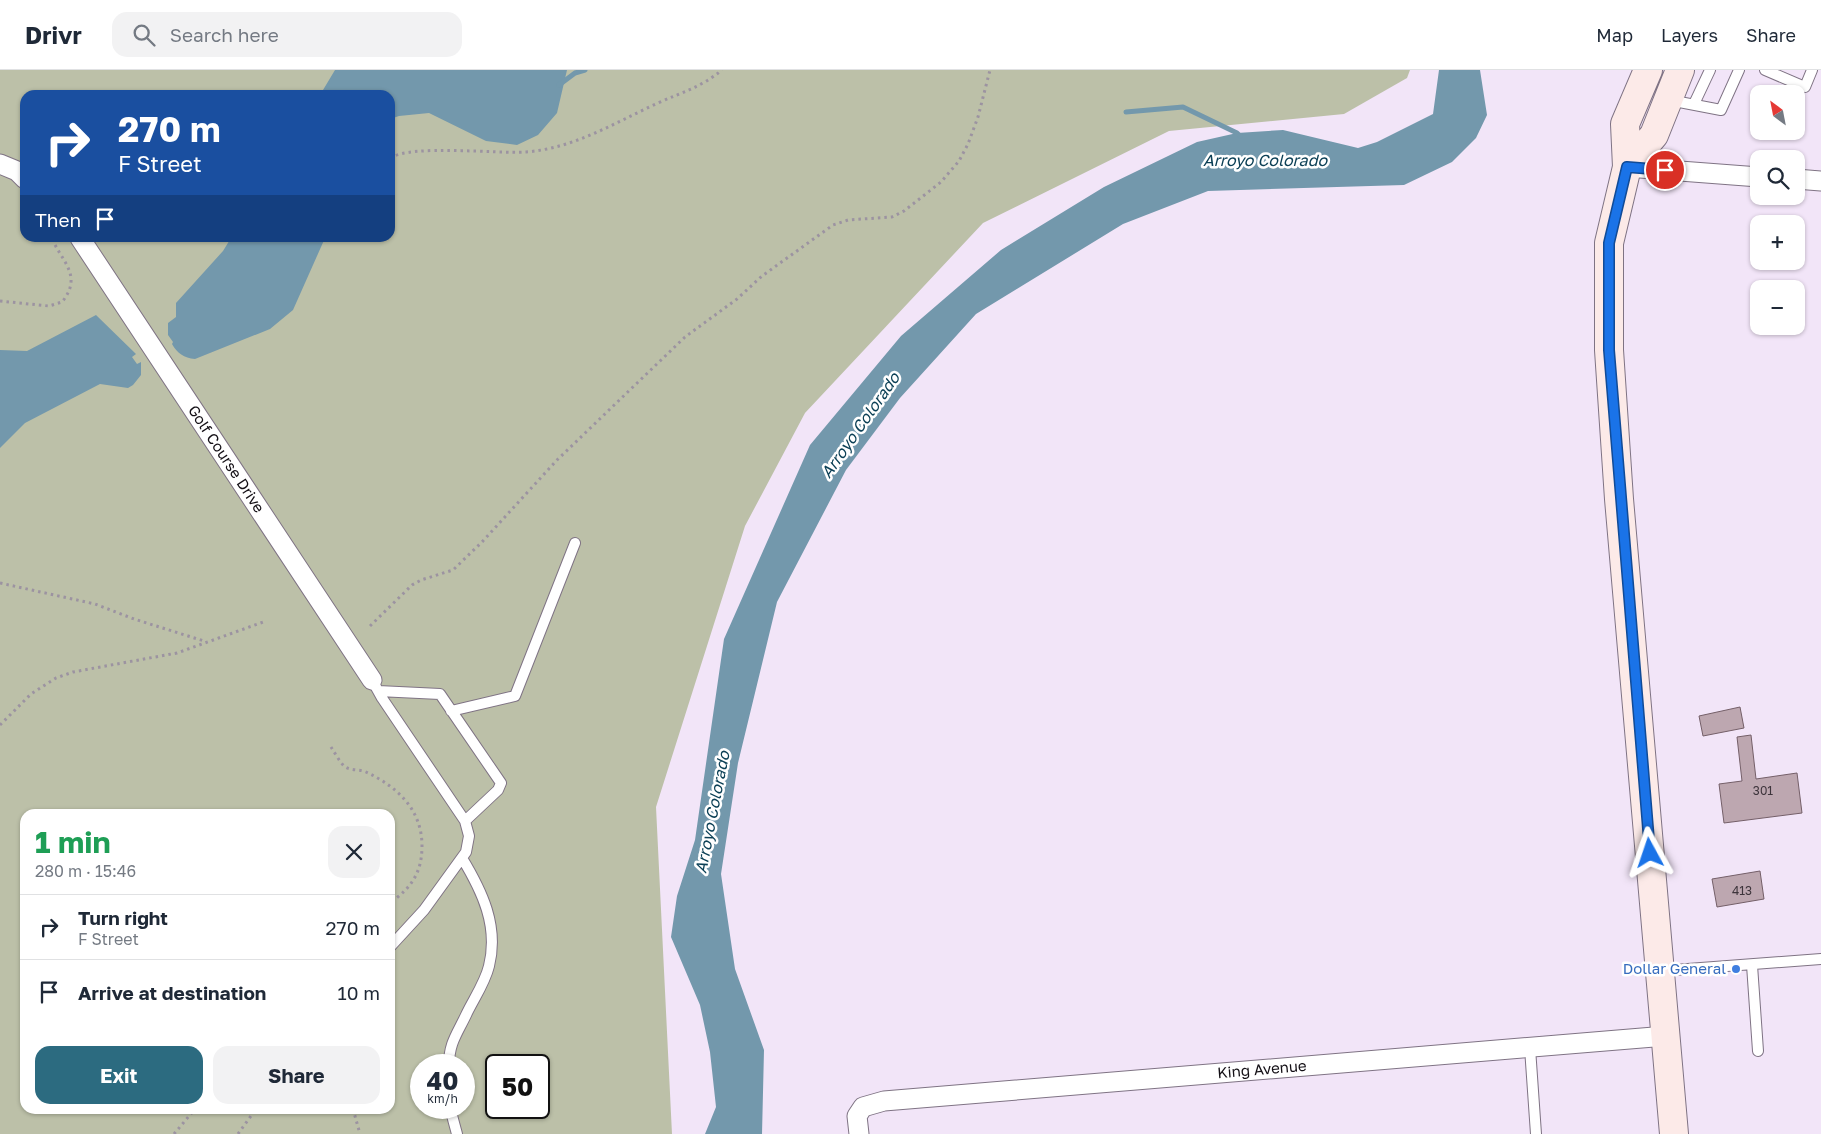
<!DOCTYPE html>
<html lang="en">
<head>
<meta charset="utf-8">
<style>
  :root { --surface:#fff; --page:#f2f2f3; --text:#1f2937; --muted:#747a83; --line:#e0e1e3; --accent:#2c6b80 }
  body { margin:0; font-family:"Golos Text",sans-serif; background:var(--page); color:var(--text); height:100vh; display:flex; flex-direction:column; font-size:19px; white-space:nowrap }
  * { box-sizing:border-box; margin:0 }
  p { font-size:16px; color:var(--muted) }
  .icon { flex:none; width:28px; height:28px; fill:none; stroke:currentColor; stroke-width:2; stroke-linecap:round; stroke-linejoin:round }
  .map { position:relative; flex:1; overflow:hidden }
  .side { position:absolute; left:20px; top:739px; width:375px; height:305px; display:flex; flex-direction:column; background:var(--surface); border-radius:15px; box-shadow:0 1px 4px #0004 }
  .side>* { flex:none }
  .guide { position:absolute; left:20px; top:20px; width:375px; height:152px; border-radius:15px; box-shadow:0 1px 4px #0004; background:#1a4fa0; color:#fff; overflow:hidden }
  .needle { width:32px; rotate:328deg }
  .fabs { position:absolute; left:1750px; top:15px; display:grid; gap:10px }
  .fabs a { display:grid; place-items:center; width:55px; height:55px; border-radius:10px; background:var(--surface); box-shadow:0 1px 4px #0004; font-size:25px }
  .speed { position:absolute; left:410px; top:984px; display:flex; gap:10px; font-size:25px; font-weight:700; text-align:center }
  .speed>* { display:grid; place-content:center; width:65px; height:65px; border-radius:50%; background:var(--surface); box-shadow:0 1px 4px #0004; line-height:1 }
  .speed small { font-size:12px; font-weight:400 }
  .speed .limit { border:2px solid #111; border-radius:8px; background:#fff; color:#111 }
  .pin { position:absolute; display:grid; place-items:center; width:42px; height:42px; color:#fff; margin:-21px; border:2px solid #fff; border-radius:50%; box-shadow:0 1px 5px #0007 }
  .me { position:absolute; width:55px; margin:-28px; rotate:355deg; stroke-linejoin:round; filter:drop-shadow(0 0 4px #0008) }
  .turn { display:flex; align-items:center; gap:18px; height:105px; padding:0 15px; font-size:22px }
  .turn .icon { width:65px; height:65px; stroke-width:2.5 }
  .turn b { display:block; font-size:35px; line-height:42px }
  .then { display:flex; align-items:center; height:48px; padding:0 15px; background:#0003; gap:10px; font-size:19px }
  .round { display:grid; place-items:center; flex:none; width:52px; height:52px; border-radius:15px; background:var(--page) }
  .summary { display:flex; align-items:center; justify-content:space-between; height:85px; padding:0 15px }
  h1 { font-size:30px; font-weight:700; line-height:38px; color:#1e9e55 }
  .cta { display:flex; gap:10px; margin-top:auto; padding:10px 15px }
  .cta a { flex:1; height:58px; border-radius:15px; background:var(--accent); color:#fff; font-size:20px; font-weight:700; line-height:58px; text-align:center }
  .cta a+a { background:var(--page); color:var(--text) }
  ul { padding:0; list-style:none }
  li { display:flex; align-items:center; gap:15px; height:65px; padding:0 15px; border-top:1px solid var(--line) }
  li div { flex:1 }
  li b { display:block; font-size:19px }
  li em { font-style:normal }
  header { display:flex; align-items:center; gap:30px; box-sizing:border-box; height:70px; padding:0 25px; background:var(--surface); border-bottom:1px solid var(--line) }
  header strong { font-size:24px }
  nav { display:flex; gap:28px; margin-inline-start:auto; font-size:18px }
  .search { width:350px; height:45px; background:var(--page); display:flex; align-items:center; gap:12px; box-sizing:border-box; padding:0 18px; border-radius:15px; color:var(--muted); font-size:19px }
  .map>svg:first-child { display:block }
  .green { fill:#bcc0a8; fill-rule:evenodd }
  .water { fill:#7398ac }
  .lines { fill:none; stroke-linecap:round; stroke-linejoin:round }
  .stream { stroke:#7398ac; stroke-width:5 }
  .building { fill:#bda7b0; stroke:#745f68 }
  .lane-casing { stroke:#7f7384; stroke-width:12 }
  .street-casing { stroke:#7f7384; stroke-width:21 }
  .secondary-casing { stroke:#7f7384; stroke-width:30 }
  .path { stroke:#9c93a1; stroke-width:3; stroke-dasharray:2.5 4; stroke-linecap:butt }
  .lane { stroke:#fff; stroke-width:10 }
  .street { stroke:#fff; stroke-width:19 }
  .secondary { stroke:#fceae8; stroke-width:28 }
  .route-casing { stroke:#114b97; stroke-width:12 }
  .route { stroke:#1a73e8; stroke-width:9 }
  .shop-dot { fill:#3f7fe0; stroke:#fff; stroke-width:2 }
  .labels { text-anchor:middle; stroke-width:5; stroke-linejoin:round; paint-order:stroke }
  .number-label { font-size:12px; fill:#3e353c }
  .street-label { font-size:15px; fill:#130f15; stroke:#fff }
  .shop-label { font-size:15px; fill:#366cbe; stroke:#fff; text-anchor:end }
  .water-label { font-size:16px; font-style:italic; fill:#0c4056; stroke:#fff }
</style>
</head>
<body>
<header>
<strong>Drivr</strong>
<div class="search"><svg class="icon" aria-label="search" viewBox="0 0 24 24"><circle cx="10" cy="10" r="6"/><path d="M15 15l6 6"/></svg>Search here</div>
<nav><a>Map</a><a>Layers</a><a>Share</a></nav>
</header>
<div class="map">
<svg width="1821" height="1064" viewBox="0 0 1821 1064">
  <rect width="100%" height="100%" fill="#f2e5f8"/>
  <!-- green -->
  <path class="green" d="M 0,0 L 1410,0 L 1407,8 L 1344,44 L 1169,61 L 983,153 L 805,343 L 745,456 L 656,737 L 672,1064 L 0,1064 ZM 25,25 L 390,25 L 390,168 L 25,168 ZM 25,744 L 390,744 L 390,1039 L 25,1039 ZM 421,995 L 464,995 L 464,1038 L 421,1038 ZM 496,995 L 539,995 L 539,1038 L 496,1038 Z"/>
  <!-- water -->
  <path class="water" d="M 335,0 L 567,0 L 557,43 L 538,65 L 517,75 L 486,71 L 429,43 L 399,46 L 390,49 L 390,25 L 320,25 Z
    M 1439,0 L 1480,0 L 1487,45 L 1476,68 L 1452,92 L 1404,115 L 1208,121 L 1123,154 L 976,244 L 900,328 L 846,400 L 777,532 L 738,693 L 721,804 L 735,899 L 764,980 L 762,1064 L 705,1064 L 716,1037 L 710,982 L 700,935 L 671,867 L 677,826 L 695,770 L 724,569 L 810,375 L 901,266 L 1001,180 L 1104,117 L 1197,72 L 1237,63 L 1283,60 L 1358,78 L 1377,72 L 1433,44 Z
    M 231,168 L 325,168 L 293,240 L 270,259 L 195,289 C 184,288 177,283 172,274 L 173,272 L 168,265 L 168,253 L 176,247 L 176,233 L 223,181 Z
    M 96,245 L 136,284 L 132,287 L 137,294 L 141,292 L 141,305 L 133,315 L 128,318 L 100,314 L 25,353 L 0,378 L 0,280 L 27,281 Z"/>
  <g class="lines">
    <!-- stream -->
    <path class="stream" d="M 559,15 L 575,3 L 585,0
      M 1126,42 L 1183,37 L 1237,63 L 1240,66"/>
  </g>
  <!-- building -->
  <path class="building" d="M 1740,637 L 1744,658 L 1703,666 L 1699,646 Z
    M 1751,665 L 1756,709 L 1797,703 L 1802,743 L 1724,753 L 1719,714 L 1742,711 L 1737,667 Z
    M 1760,801 L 1764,829 L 1717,837 L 1712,809 Z"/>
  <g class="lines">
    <defs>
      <path id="lane" d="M 1765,0 L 1805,17 L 1812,0
        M 1669,30 L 1721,40 L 1739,0
        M 1694,34 L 1710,0
        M 372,610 L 382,628 L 465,751 L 469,766 L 466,782 L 424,840 L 390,877
        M 378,621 L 440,624 L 501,713 L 498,720 L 465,751
        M 451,641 L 515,626 L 575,473
        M 1752,895 L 1758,981
        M 1661,901 L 1821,889
        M 1530,978 L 1536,1064
        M 449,995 C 449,973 457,964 466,945 C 473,930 485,913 489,896 C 499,856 482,821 462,788
        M 450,1038 L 457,1064"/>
      <g id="street">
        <path d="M 0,94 L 17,101 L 25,109"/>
        <path d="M 1627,97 L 1759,107"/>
        <path d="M 1796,109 L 1821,111"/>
        <path id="s1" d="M 80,168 L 372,610"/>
        <path id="s2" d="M 859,1064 L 857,1046 L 863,1037 L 884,1031 L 1666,966"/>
      </g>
      <path id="secondary" d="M 1627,97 L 1625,54 L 1648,0
        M 1674,1064 L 1619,429 L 1609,280 L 1609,173 L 1627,97 L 1654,65 L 1680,0"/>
    </defs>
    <!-- lane casing -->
    <use href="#lane" class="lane-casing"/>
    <!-- street casing -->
    <use href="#street" class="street-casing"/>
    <!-- secondary casing -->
    <use href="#secondary" class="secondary-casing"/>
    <!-- path -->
    <path class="path" d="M 390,88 C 413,74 495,84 526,82 C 575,78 614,53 658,33 C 682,22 700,18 722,0
      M 0,231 L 49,236 L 62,232 C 84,205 60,190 52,168
      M 0,513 L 95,534 L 134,549 L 204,571
      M 370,556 L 412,515 L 421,510 L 453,500 L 482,472 L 557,390 L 685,267 L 737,229 L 762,206 L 833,155 L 848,150 L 892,147 L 904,141 L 941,112 L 959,91 L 968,74 L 978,47 L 990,0
      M 0,655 L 31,624 L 56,608 L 73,602 L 177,583 L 266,551
      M 331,677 C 335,683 339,691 344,696 C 350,701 360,699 366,702 C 398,717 422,740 422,776 C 422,803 411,818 390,833
      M 353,1039 L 360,1064
      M 174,1064 L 195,1039
      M 238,1064 L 256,1039"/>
    <!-- lane -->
    <use href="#lane" class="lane"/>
    <!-- street -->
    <use href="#street" class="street"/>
    <!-- secondary -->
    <use href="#secondary" class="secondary"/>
  </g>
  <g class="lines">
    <defs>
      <path id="route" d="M 1650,783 L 1609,280 L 1609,173 L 1627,97 L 1665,100"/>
    </defs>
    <!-- route casing -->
    <use href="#route" class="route-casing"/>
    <!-- route -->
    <use href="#route" class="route"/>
  </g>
  <!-- markers -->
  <circle class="shop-dot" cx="1736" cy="899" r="5"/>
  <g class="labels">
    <!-- number labels -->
    <g class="number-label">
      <text x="1763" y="725">301</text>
      <text x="1742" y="825">413</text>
    </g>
    <!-- street labels -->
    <g class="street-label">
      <text dy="5" stroke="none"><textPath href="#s1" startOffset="265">Golf Course Drive</textPath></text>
      <text dy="5" stroke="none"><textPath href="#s2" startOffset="430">King Avenue</textPath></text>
    </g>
    <!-- shop labels -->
    <g class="shop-label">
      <text x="1726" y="904">Dollar General</text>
    </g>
    <!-- water labels -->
    <g class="water-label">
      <text x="1265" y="96">Arroyo Colorado</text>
      <text transform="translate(860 355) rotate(-55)" y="6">Arroyo Colorado</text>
      <text transform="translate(712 742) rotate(-79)" y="6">Arroyo Colorado</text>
    </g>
  </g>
</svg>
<div class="fabs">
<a><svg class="needle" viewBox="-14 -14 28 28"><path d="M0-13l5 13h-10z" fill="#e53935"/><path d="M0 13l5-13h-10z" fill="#747a83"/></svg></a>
<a><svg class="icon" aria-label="search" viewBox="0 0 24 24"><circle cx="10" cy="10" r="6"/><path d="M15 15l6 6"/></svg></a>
<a>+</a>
<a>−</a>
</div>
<div class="speed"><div>40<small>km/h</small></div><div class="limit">50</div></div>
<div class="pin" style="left:1665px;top:100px;background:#d93025"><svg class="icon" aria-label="arrive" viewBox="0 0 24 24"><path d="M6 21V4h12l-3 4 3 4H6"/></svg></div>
<svg class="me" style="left:1650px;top:783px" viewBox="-20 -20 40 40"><path d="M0-17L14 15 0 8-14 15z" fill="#1a73e8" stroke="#fff" stroke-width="4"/></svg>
<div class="guide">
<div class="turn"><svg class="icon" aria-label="right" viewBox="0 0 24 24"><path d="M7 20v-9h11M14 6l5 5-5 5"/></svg><div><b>270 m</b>F Street</div></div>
<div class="then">Then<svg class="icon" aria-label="arrive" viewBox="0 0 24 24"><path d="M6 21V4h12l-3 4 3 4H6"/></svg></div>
</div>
<section class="side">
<div class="summary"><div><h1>1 min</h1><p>280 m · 15:46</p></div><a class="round"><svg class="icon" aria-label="close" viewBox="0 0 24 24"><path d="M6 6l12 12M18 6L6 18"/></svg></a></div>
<ul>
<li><svg class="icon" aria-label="right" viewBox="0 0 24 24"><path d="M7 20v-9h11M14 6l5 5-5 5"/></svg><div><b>Turn right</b><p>F Street</p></div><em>270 m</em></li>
<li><svg class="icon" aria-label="arrive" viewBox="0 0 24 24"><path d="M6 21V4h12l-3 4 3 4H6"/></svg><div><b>Arrive at destination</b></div><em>10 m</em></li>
</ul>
<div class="cta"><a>Exit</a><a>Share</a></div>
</section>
</div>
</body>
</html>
